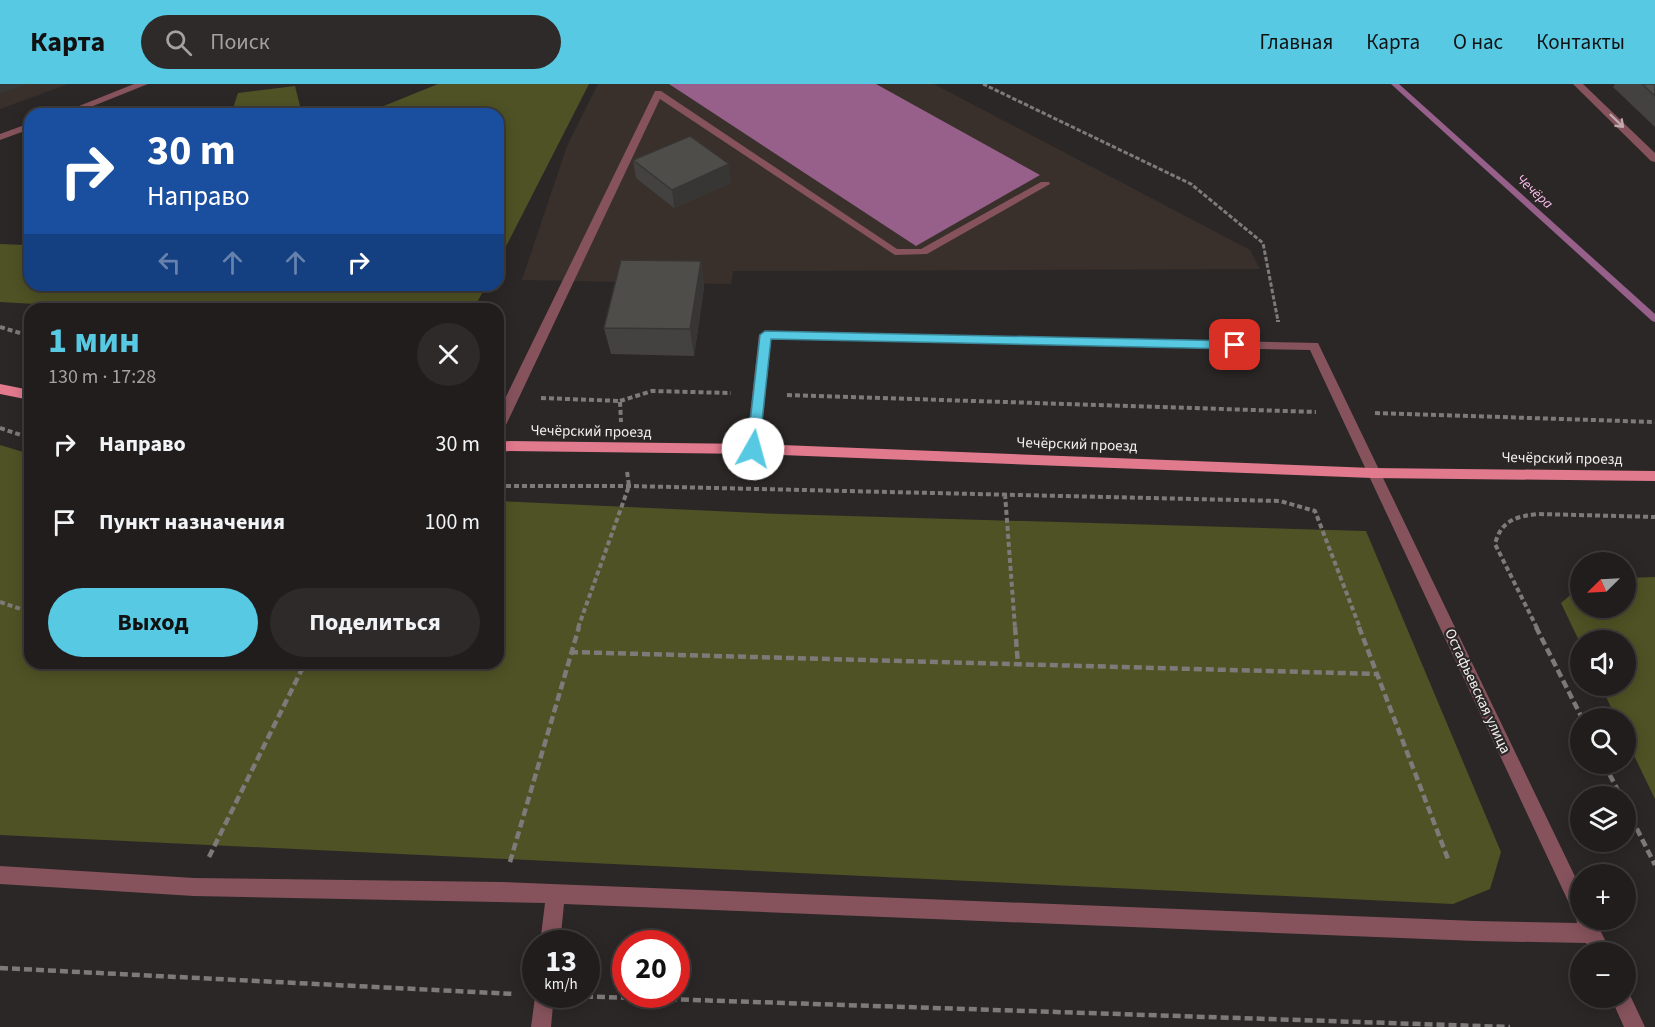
<!DOCTYPE html>
<html lang="ru">
<head>
<meta charset="utf-8">
<style>
  :root { --surface:#201d1c; --page:#2d2a29; --text:#f1f3f6; --muted:#a2a2a3; --line:#3d3b3b; --accent:#57c9e3 }
  body { margin:0; font-family:"Source Sans 3",sans-serif; background:var(--page); color:var(--text); height:100vh; display:flex; flex-direction:column; font-size:22px; white-space:nowrap }
  * { box-sizing:border-box; margin:0 }
  p { font-size:20px; color:var(--muted) }
  .icon { flex:none; width:33px; height:33px; fill:none; stroke:currentColor; stroke-width:2; stroke-linecap:round; stroke-linejoin:round }
  .map { position:relative; flex:1; overflow:hidden }
  .drawer { position:absolute; left:24px; top:219px; width:480px; height:366px; display:flex; flex-direction:column; background:var(--surface); border-radius:18px; box-shadow:0 3px 15px #0003,0 0 0 2px var(--line) }
  .drawer>* { flex:none }
  .hud { position:absolute; left:24px; top:24px; width:480px; height:183px; border-radius:18px; box-shadow:0 3px 15px #0003,0 0 0 2px var(--line); background:#1a4fa0; color:#fff; overflow:hidden }
  .needle { width:39px; rotate:246deg }
  .fabs { position:absolute; left:1570px; top:468px; display:grid; gap:12px }
  .fabs a { display:grid; place-items:center; width:66px; height:66px; border-radius:50%; background:var(--surface); box-shadow:0 3px 15px #0003,0 0 0 2px var(--line); font-size:30px }
  .speed { position:absolute; left:522px; top:846px; display:flex; gap:12px; font-size:30px; font-weight:700; text-align:center }
  .speed>* { display:grid; place-content:center; width:78px; height:78px; border-radius:50%; background:var(--surface); box-shadow:0 3px 15px #0003,0 0 0 2px var(--line); line-height:1 }
  .speed small { font-size:15px; font-weight:400 }
  .speed .limit { border:9px solid #d22; background:#fff; color:#111 }
  .pin { position:absolute; display:grid; place-items:center; width:51px; height:51px; color:#fff; margin:-26px; border-radius:12px; box-shadow:0 3px 9px #0006 }
  .me { position:absolute; width:66px; margin:-33px; rotate:7deg; stroke-linejoin:round; filter:drop-shadow(0 0 4px #0008) }
  .turn { display:flex; align-items:center; gap:21px; height:126px; padding:0 24px; font-size:27px }
  .turn .icon { width:78px; height:78px; stroke-width:2.5 }
  .turn b { display:block; font-size:42px; line-height:51px }
  .lanes { display:flex; align-items:center; height:57px; padding:0 24px; background:#0003; justify-content:center; gap:30px; direction:ltr }
  .lanes .off { opacity:.35 }
  .round { display:grid; place-items:center; flex:none; width:63px; height:63px; border-radius:32px; background:var(--page) }
  .summary { display:flex; align-items:center; justify-content:space-between; height:102px; padding:0 24px }
  h1 { font-size:36px; font-weight:700; line-height:45px; color:var(--accent) }
  .cta { display:flex; gap:12px; margin-top:auto; padding:12px 24px }
  .cta a { flex:1; height:69px; border-radius:36px; background:var(--accent); color:#111; font-size:24px; font-weight:700; line-height:69px; text-align:center }
  .cta a+a { background:var(--page); color:var(--text) }
  ul { padding:0; list-style:none }
  li { display:flex; align-items:center; gap:18px; height:78px; padding:0 24px }
  li div { flex:1 }
  li b { display:block; font-size:22px }
  li em { font-style:normal }
  header { display:flex; align-items:center; gap:36px; box-sizing:border-box; height:84px; padding:0 30px; background:var(--accent); color:#111 }
  header strong { font-size:28px }
  nav { display:flex; gap:33px; margin-inline-start:auto; font-size:21px }
  .search { width:420px; height:54px; background:var(--page); display:flex; align-items:center; gap:15px; box-sizing:border-box; padding:0 21px; border-radius:33px; color:var(--muted); font-size:22px }
  .map>svg:first-child { display:block }
  .built { fill:#39302c }
  .green { fill:#4f5224 }
  .water { fill:#96608b }
  .lines { fill:none; stroke-linecap:round; stroke-linejoin:round }
  .stream { fill:#96608b; fill-rule:evenodd }
  .path-far2 { stroke:#7e7a7a; stroke-width:3; stroke-dasharray:4.5 2; stroke-linecap:butt }
  .path-far1 { stroke:#7e7a7a; stroke-width:4; stroke-dasharray:5 3; stroke-linecap:butt }
  .path { stroke:#7e7a7a; stroke-width:4.5; stroke-dasharray:8 4; stroke-linecap:butt }
  .minor { fill:#86535c; fill-rule:evenodd }
  .major { fill:#e27a8e; fill-rule:evenodd }
  .wall { fill:#444240 }
  .shaded-wall { fill:#373634 }
  .building { fill:#4f4d4a; stroke:#373634; stroke-width:1.5 }
  .oneway { stroke:#c1a9ad }
  .route { fill:#57c9e3; stroke:#398394; stroke-width:1.5 }
  .labels { text-anchor:middle; stroke-width:4.5; stroke-linejoin:round; paint-order:stroke }
  .far-water-label { font-size:14px; font-style:italic; fill:#febef0; stroke:#2b2726 }
  .street-label { font-size:15px; fill:#f2efef; stroke:#2b2726 }
</style>
</head>
<body>
<header>
<strong>Карта</strong>
<div class="search"><svg class="icon" aria-label="search" viewBox="0 0 24 24"><circle cx="10" cy="10" r="6"/><path d="M15 15l6 6"/></svg>Поиск</div>
<nav><a>Главная</a><a>Карта</a><a>О нас</a><a>Контакты</a></nav>
</header>
<div class="map">
<svg width="1655" height="943" viewBox="0 0 1655 943">
  <rect width="100%" height="100%" fill="#2b2726"/>
  <!-- built -->
  <path class="built" d="M 0,0 L 68,0 L 0,25 Z
    M 598,0 L 934,0 L 1250,166 L 1260,185 L 733,187 L 731,200 L 522,196 L 567,62 Z"/>
  <!-- green -->
  <path class="green" d="M 438,0 L 589,0 L 498,178 L 498,30 L 364,30 Z
    M 295,2 L 300,22 L 331,30 L 231,30 L 238,9 Z
    M 30,159 L 30,201 L 486,201 L 474,225 L 125,225 L 0,218 L 0,160 L 26,161 Z
    M 0,361 L 30,370 L 30,579 L 498,579 L 498,417 L 781,430 L 1366,447 L 1501,768 L 1490,805 L 1453,820 L 0,751 Z
    M 1655,493 L 1655,715 L 1626,655 L 1626,634 L 1616,634 L 1601,602 L 1626,602 L 1626,556 L 1581,556 L 1581,561 L 1561,519 L 1581,502 L 1581,524 L 1626,524 L 1626,494 Z"/>
  <!-- water -->
  <path class="water" d="M 669,0 L 876,0 L 1040,91 L 916,162 Z"/>
  <g class="lines">
    <!-- stream -->
    <path class="stream" d="M 1391,0 L 1399,0 L 1655,230 L 1655,238 L 1652,237 Z"/>
    <!-- path-far2 -->
    <path class="path-far2" d="M 983,0 L 1191,100 L 1263,159 L 1278,237"/>
    <!-- path-far1 -->
    <path class="path-far1" d="M 1278,236 L 1278,238
      M 0,243 L 30,252
      M 787,311 L 1316,328
      M 541,314 L 620,317 L 621,338
      M 620,317 L 652,307 L 731,309
      M 1375,329 L 1655,338
      M 0,344 L 30,354
      M 498,402 L 629,402 L 1280,417 L 1315,427 L 1360,544
      M 1005,410 L 1015,544
      M 0,518 L 30,528
      M 578,544 L 629,402 L 627,387
      M 1537,544 L 1495,460 C 1501,436 1517,432 1539,430 L 1655,433"/>
    <!-- path -->
    <path class="path" d="M 1015,543 L 1018,580
      M 1359,543 L 1448,775
      M 1536,543 L 1582,634
      M 570,568 L 1378,590
      M 1604,680 L 1621,712
      M 1626,723 L 1655,781
      M 209,773 L 305,579
      M 510,778 L 579,543
      M 0,884 L 514,910
      M 573,912 L 1510,943"/>
    <!-- minor -->
    <path class="minor" d="M 134,0 L 148,0 L 73,30 L 59,30 Z
      M 1573,0 L 1583,0 L 1655,69 L 1655,78 L 1651,77 Z
      M 655,7 L 661,7 L 897,165 L 921,165 L 1041,98 L 1049,98 L 1050,100 L 927,170 L 895,171 L 660,15 L 505,343 L 498,348 L 498,329 Z
      M 30,39 L 30,45 L 0,56 L 0,50 Z
      M 765,247 L 1318,259 L 1581,805 L 1581,836 L 1595,836 L 1611,868 L 1591,868 L 1586,859 L 1476,857 L 564,820 L 560,860 L 540,860 L 545,819 L 194,812 L 0,800 L 0,782 L 194,794 L 501,798 L 1476,837 L 1577,839 L 1576,834 L 1310,266 L 771,255 L 760,365 L 753,370 L 746,365 L 759,251 Z
      M 536,906 L 536,910 L 554,910 L 551,943 L 531,943 Z
      M 1626,906 L 1628,907 L 1645,943 L 1624,943 L 1611,914 L 1626,914 Z"/>
    <!-- major -->
    <path class="major" d="M 0,300 L 30,306 L 30,316 L 0,310 Z
      M 498,357 L 753,360 L 1372,384 L 1655,387 L 1655,397 L 1372,394 L 753,370 L 498,367 Z"/>
  </g>
  <!-- wall -->
  <path class="wall" d="M 1615,0 L 1655,0 L 1655,43 L 1613,3 Z
    M 633,76 L 731,99 L 674,124 L 636,94 Z
    M 701,177 L 704,204 L 694,272 L 611,270 L 604,244 Z"/>
  <!-- shaded-wall -->
  <path class="shaded-wall" d="M 0,0 L 27,0 L 0,10 Z
    M 729,80 L 731,99 L 674,124 L 672,106 Z
    M 701,177 L 704,204 L 694,272 L 690,245 Z"/>
  <!-- building -->
  <path class="building" d="M 1642,0 L 1655,0 L 1655,12 Z
    M 690,52 L 729,80 L 672,106 L 633,76 Z
    M 621,176 L 701,177 L 690,245 L 604,244 Z"/>
  <!-- one-way arrows -->
  <defs><path id="oneway-shaft" d="M-6 0H5M1.5-3L5.5 0L1.5 3" fill="none" stroke-width="1.6" stroke-linecap="round" stroke-linejoin="round" transform="scale(1.5)"/></defs>
  <use class="oneway" href="#oneway-shaft" transform="translate(1617 37) rotate(44)"/>
  <!-- route -->
  <path class="route" d="M 765,247 L 1235,257 L 1241,261 L 1235,265 L 771,255 L 759,365 L 753,370 L 747,365 L 760,251 Z"/>
  <g class="labels">
    <!-- far-water labels -->
    <g class="far-water-label">
      <text transform="translate(1535 107) rotate(42)" y="5">Чечёра</text>
    </g>
    <!-- street labels -->
    <g class="street-label">
      <text transform="translate(591 347) rotate(1)" y="5">Чечёрский проезд</text>
      <text transform="translate(1077 360) rotate(2)" y="5">Чечёрский проезд</text>
      <text transform="translate(1562 374) rotate(1)" y="5">Чечёрский проезд</text>
      <text transform="translate(1478 607) rotate(65)" y="5">Остафьевская улица</text>
    </g>
  </g>
</svg>
<div class="fabs">
<a><svg class="needle" viewBox="-14 -14 28 28"><path d="M0-13l5 13h-10z" fill="#e53935"/><path d="M0 13l5-13h-10z" fill="#a2a2a3"/></svg></a>
<a><svg class="icon" aria-label="sound" viewBox="0 0 24 24"><path d="M4 9h4l5-4v14l-5-4H4zM17 9q2 3 0 6"/></svg></a>
<a><svg class="icon" aria-label="search" viewBox="0 0 24 24"><circle cx="10" cy="10" r="6"/><path d="M15 15l6 6"/></svg></a>
<a><svg class="icon" aria-label="layers" viewBox="0 0 24 24"><path d="M12 4l9 5-9 5-9-5zM3 14l9 5 9-5"/></svg></a>
<a>+</a>
<a>−</a>
</div>
<div class="speed"><div>13<small>km/h</small></div><div class="limit">20</div></div>
<div class="pin" style="left:1235px;top:261px;background:#d93025"><svg class="icon" aria-label="arrive" viewBox="0 0 24 24"><path d="M6 21V4h12l-3 4 3 4H6"/></svg></div>
<svg class="me" style="left:753px;top:365px" viewBox="-20 -20 40 40"><circle r="19" fill="#fff"/><path d="M0-13L10 11 0 6-10 11z" fill="#57c9e3"/></svg>
<div class="hud">
<div class="turn"><svg class="icon" aria-label="right" viewBox="0 0 24 24"><path d="M7 20v-9h11M14 6l5 5-5 5"/></svg><div><b>30 m</b>Направо</div></div>
<div class="lanes"><svg class="icon off" aria-label="left" viewBox="0 0 24 24"><path d="M17 20v-9H6M10 6l-5 5 5 5"/></svg><svg class="icon off" aria-label="ahead" viewBox="0 0 24 24"><path d="M12 20V5M6 11l6-6 6 6"/></svg><svg class="icon off" aria-label="ahead" viewBox="0 0 24 24"><path d="M12 20V5M6 11l6-6 6 6"/></svg><svg class="icon" aria-label="right" viewBox="0 0 24 24"><path d="M7 20v-9h11M14 6l5 5-5 5"/></svg></div>
</div>
<section class="drawer">
<div class="summary"><div><h1>1 мин</h1><p>130 m · 17:28</p></div><a class="round"><svg class="icon" aria-label="close" viewBox="0 0 24 24"><path d="M6 6l12 12M18 6L6 18"/></svg></a></div>
<ul>
<li><svg class="icon" aria-label="right" viewBox="0 0 24 24"><path d="M7 20v-9h11M14 6l5 5-5 5"/></svg><div><b>Направо</b></div><em>30 m</em></li>
<li><svg class="icon" aria-label="arrive" viewBox="0 0 24 24"><path d="M6 21V4h12l-3 4 3 4H6"/></svg><div><b>Пункт назначения</b></div><em>100 m</em></li>
</ul>
<div class="cta"><a>Выход</a><a>Поделиться</a></div>
</section>
</div>
</body>
</html>
